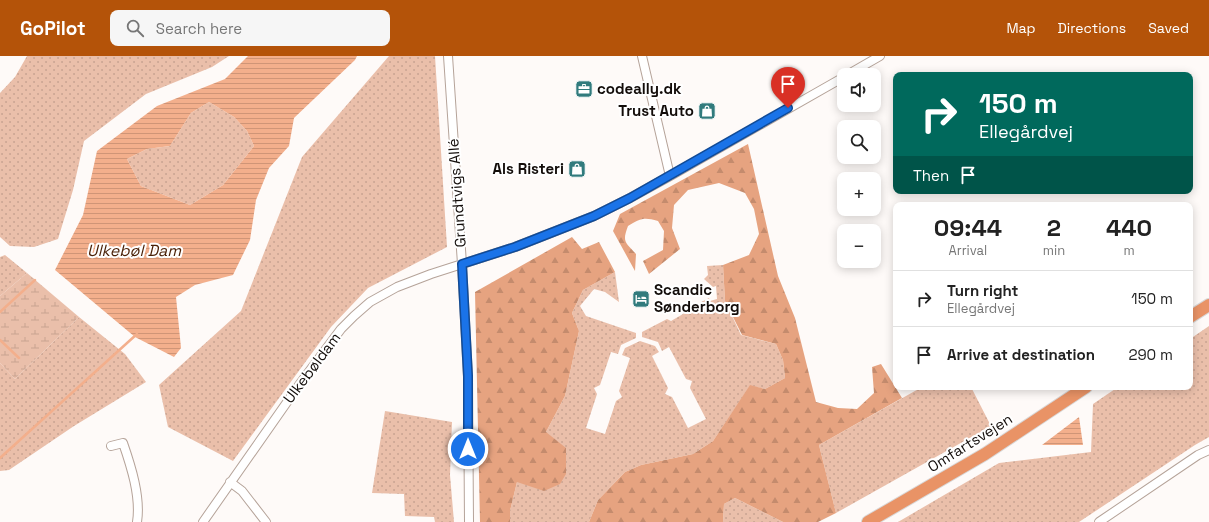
<!DOCTYPE html>
<html lang="en">
<head>
<meta charset="utf-8">
<style>
  :root { --surface:#fff; --page:#f6f6f6; --text:#222; --muted:#767676; --line:#e0e0e0; --accent:#b45309 }
  body { margin:0; font-family:"Space Grotesk",sans-serif; background:var(--page); color:var(--text); height:100vh; display:flex; flex-direction:column; font-size:15px; white-space:nowrap }
  * { box-sizing:border-box; margin:0 }
  p { font-size:13px; color:var(--muted) }
  .icon { flex:none; width:22px; height:22px; fill:none; stroke:currentColor; stroke-width:2; stroke-linecap:round; stroke-linejoin:round }
  .map { position:relative; flex:1; overflow:hidden }
  .details { position:absolute; left:893px; top:146px; width:300px; height:188px; display:flex; flex-direction:column; background:var(--surface); border-radius:8px; box-shadow:0 2px 10px #0003 }
  .details>* { flex:none }
  .banner { position:absolute; left:893px; top:16px; width:300px; height:122px; border-radius:8px; box-shadow:0 2px 10px #0003; background:#00695c; color:#fff; overflow:hidden }
  .tools { position:absolute; left:837px; top:12px; display:grid; gap:8px }
  .tools a { display:grid; place-items:center; width:44px; height:44px; border-radius:8px; background:var(--surface); box-shadow:0 2px 10px #0003; font-size:20px }
  .pin { position:absolute; display:grid; place-items:center; width:34px; height:34px; color:#fff; margin:-41px -17px; border-radius:50% 50% 50% 0; rotate:-45deg; box-shadow:0 0 4px #0007 }
  .pin .icon { rotate:45deg }
  .me { position:absolute; width:44px; margin:-22px; rotate:0deg; stroke-linejoin:round; filter:drop-shadow(0 0 3px #0008) }
  .turn { display:flex; align-items:center; gap:14px; height:84px; padding:0 20px; font-size:18px }
  .turn .icon { width:52px; height:52px; stroke-width:2.5 }
  .turn b { display:block; font-size:28px; line-height:34px }
  .then { display:flex; align-items:center; height:38px; padding:0 20px; background:#0003; gap:8px; font-size:15px }
  .eta { display:flex; justify-content:space-evenly; align-items:center; height:68px; text-align:center }
  .eta b { font-size:24px; font-weight:800; line-height:28px }
  ul { padding:0; list-style:none }
  li { display:flex; align-items:center; gap:12px; height:56px; padding:0 20px; border-top:1px solid var(--line) }
  li div { flex:1 }
  li b { display:block; font-size:15px }
  li em { font-style:normal }
  header { display:flex; align-items:center; gap:24px; box-sizing:border-box; height:56px; padding:0 20px; background:var(--accent); color:#fff }
  header strong { font-size:19px }
  nav { display:flex; gap:22px; margin-inline-start:auto; font-size:14px }
  .search { width:280px; height:36px; background:var(--page); display:flex; align-items:center; gap:10px; box-sizing:border-box; padding:0 14px; border-radius:8px; color:var(--muted); font-size:15px }
  .map>svg:first-child { display:block }
  .grass { fill:url(#grass-dots) }
  .forest { fill:url(#forest-firs) }
  .wetland { fill:url(#wetland-marsh) }
  .water { fill:url(#water-rules); fill-rule:evenodd }
  .lines { fill:none; stroke-linecap:round; stroke-linejoin:round }
  .stream { stroke:#f3af8c; stroke-width:2.5 }
  .minor-casing { stroke:#b5a399; stroke-width:10 }
  .highway-casing { stroke:#d9d8d8; stroke-width:14 }
  .minor { stroke:#fff; stroke-width:8 }
  .highway { stroke:#e99366; stroke-width:12 }
  .route-casing { stroke:#114b97; stroke-width:10 }
  .route { stroke:#1a73e8; stroke-width:7 }
  .labels { text-anchor:middle; stroke-width:4; stroke-linejoin:round; paint-order:stroke }
  .poi-label { font-size:15px; font-weight:bold; fill:#130d0a; stroke:#fff; text-anchor:start }
  .street-label { font-size:15px; fill:#130d0a; stroke:#fff }
  .water-label { font-size:16px; font-style:italic; fill:#491f05; stroke:#fff }
</style>
</head>
<body>
<header>
<strong>GoPilot</strong>
<div class="search"><svg class="icon" aria-label="search" viewBox="0 0 24 24"><circle cx="10" cy="10" r="6"/><path d="M15 15l6 6"/></svg>Search here</div>
<nav><a>Map</a><a>Directions</a><a>Saved</a></nav>
</header>
<div class="map">
<svg width="1209" height="466" viewBox="0 0 1209 466">
  <defs>
    <pattern id="grass-dots" width="8" height="8" patternUnits="userSpaceOnUse"><rect width="8" height="8" fill="#eabfaa"/><path d="M2 2h.1M6 6h.1" fill="none" stroke="#c8a391" stroke-width="1.8" stroke-linecap="round"/></pattern>
    <pattern id="forest-firs" width="22" height="20" patternUnits="userSpaceOnUse"><rect width="22" height="20" fill="#e6a380"/><path d="M5 1l3.5 6h-7zM16 11l3.5 6h-7z" fill="#c48b6d"/></pattern>
    <pattern id="wetland-marsh" width="20" height="14" patternUnits="userSpaceOnUse"><rect width="20" height="14" fill="#eabfaa"/><path d="M1 5h8M5 5V1M11 12h8M15 12V8" fill="none" stroke="#c8a391"/></pattern>
    <pattern id="water-rules" width="6" height="5" patternUnits="userSpaceOnUse"><rect width="6" height="5" fill="#f3af8c"/><path d="M0 2.5h6" fill="none" stroke="#cf9577"/></pattern>
  </defs>
  <rect width="100%" height="100%" fill="#fefaf8"/>
  <!-- grass -->
  <path class="grass" d="M 27,0 L 229,0 L 212,11 L 146,38 L 84,85 L 73,134 L 58,183 L 34,191 L 10,190 L 0,181 L 0,37 L 15,21 Z
    M 389,0 L 435,0 L 447,191 L 368,232 L 331,271 L 233,405 L 168,371 L 159,329 L 241,255 L 302,101 Z
    M 209,46 L 234,61 L 247,75 L 254,90 L 223,129 L 190,149 L 141,130 L 127,103 L 147,93 L 170,90 L 191,57 Z
    M 5,199 L 27,217 L 0,240 L 0,201 Z
    M 723,209 L 725,245 L 741,279 L 776,288 L 783,304 L 785,322 L 765,333 L 750,330 L 713,385 L 693,398 L 641,409 L 625,416 L 598,444 L 589,466 L 510,466 L 510,455 L 517,426 L 546,376 L 565,340 L 579,275 L 572,257 L 583,234 L 615,216 L 619,246 L 605,236 L 594,233 L 580,250 L 586,260 L 636,277 L 636,282 L 621,289 L 618,298 L 611,296 L 600,329 L 594,332 L 597,338 L 586,372 L 605,378 L 616,345 L 622,341 L 619,335 L 630,302 L 622,299 L 625,292 L 640,285 L 655,290 L 659,296 L 652,300 L 668,332 L 665,338 L 672,341 L 688,372 L 706,363 L 690,332 L 692,325 L 686,323 L 669,291 L 662,295 L 658,286 L 642,281 L 642,276 L 667,263 L 671,265 L 683,258 L 684,255 L 709,242 L 710,245 L 717,243 L 716,230 L 713,231 L 704,223 L 708,219 L 707,210 Z
    M 79,261 L 125,298 L 146,326 L 74,370 L 9,414 L 0,415 L 0,307 L 15,323 Z
    M 1209,270 L 1209,381 L 1195,389 L 1079,466 L 898,466 L 999,407 L 1091,396 L 1093,348 L 1118,331 L 1190,331 L 1190,283 Z
    M 922,331 L 971,331 L 991,370 L 836,457 L 819,389 Z
    M 385,355 L 452,366 L 450,419 L 454,466 L 435,466 L 434,461 L 405,460 L 404,438 L 372,437 Z
    M 735,442 L 783,466 L 723,466 L 724,448 Z"/>
  <!-- forest -->
  <path class="forest" d="M 748,88 L 778,220 L 795,262 L 816,346 L 838,352 L 857,353 L 874,337 L 872,311 L 881,308 L 902,342 L 819,389 L 836,457 L 818,466 L 783,466 L 735,442 L 724,448 L 723,466 L 589,466 L 598,444 L 625,416 L 641,409 L 693,398 L 713,385 L 750,329 L 765,333 L 785,322 L 783,304 L 776,288 L 742,279 L 725,245 L 723,209 L 749,199 L 759,178 L 754,153 L 745,137 L 719,127 L 688,134 L 674,149 L 672,172 L 680,193 L 649,218 L 643,205 L 663,194 L 664,175 L 658,165 C 644,161 641,162 628,170 C 622,186 625,186 636,198 L 635,215 L 613,175 L 620,158 Z
    M 572,181 L 582,193 L 599,186 L 615,216 L 583,234 L 572,257 L 579,275 L 565,340 L 546,376 L 566,392 L 566,418 L 560,428 L 544,435 L 517,426 L 510,455 L 510,466 L 480,466 L 475,236 Z"/>
  <!-- wetland -->
  <path class="wetland" d="M 27,217 L 79,261 L 15,323 L 0,307 L 0,240 Z"/>
  <!-- water -->
  <path class="water" d="M 248,0 L 357,0 L 355,4 L 294,62 L 289,90 L 269,112 L 256,144 L 250,184 L 233,219 L 195,229 L 176,241 L 181,292 L 174,301 L 135,281 L 55,214 L 83,159 L 97,95 L 157,50 L 225,23 ZM 209,46 L 234,61 L 247,75 L 254,90 L 223,129 L 190,149 L 141,130 L 127,103 L 147,93 L 170,90 L 191,57 Z
    M 1079,361 L 1083,389 L 1042,389 Z"/>
  <g class="lines">
    <!-- stream -->
    <path class="stream" d="M 0,256 L 35,224
      M 0,284 L 19,302
      M 0,402 L 137,278"/>
    <defs>
      <path id="minor" d="M 448,0 L 462,208 L 468,321 L 469,466
        M 642,0 L 670,120
        M 847,19 L 880,0
        M 111,390 L 123,387 C 131,410 141,441 137,466
        M 230,426 L 242,435 L 266,466
        M 203,466 L 299,329 L 341,273 L 354,260 L 370,246 L 397,231 L 431,218 L 515,191 L 594,160 L 630,142 L 670,120 L 844,21
        M 1099,466 L 1198,399 L 1209,394"/>
      <path id="highway" d="M 1190,261 L 1209,249
        M 868,466 L 985,398 L 1086,331"/>
    </defs>
    <!-- minor casing -->
    <use href="#minor" class="minor-casing"/>
    <!-- highway casing -->
    <use href="#highway" class="highway-casing"/>
    <!-- minor -->
    <use href="#minor" class="minor"/>
    <!-- highway -->
    <use href="#highway" class="highway"/>
  </g>
  <g class="lines">
    <defs>
      <path id="route" d="M 468,393 L 468,320 L 462,208 L 515,191 L 594,160 L 630,142 L 788,52"/>
    </defs>
    <!-- route casing -->
    <use href="#route" class="route-casing"/>
    <!-- route -->
    <use href="#route" class="route"/>
  </g>
  <!-- icons -->
  <defs>
    <symbol id="office-square" viewBox="-11 -11 22 22"><rect x="-9" y="-9" width="18" height="18" rx="4" fill="#317b7d" stroke="#fff"/><path d="M-6-3h4V-5.5h4V-3h4V5H-6ZM-1-4.5V-3h2v-1.5ZM-6 0V1H6V0Z" fill="#fff"/></symbol>
    <symbol id="shop-square" viewBox="-11 -11 22 22"><rect x="-9" y="-9" width="18" height="18" rx="4" fill="#317b7d" stroke="#fff"/><path d="M-5-2.5h2.3a2.7 3.5 0 0 1 5.4 0H5L5.5 6h-11ZM-1.5-2.5h3a1.5 2.3 0 0 0-3 0Z" fill="#fff"/></symbol>
    <symbol id="hotel-square" viewBox="-11 -11 22 22"><rect x="-9" y="-9" width="18" height="18" rx="4" fill="#317b7d" stroke="#fff"/><path d="M-6-4.5h1.5V1H6V5H4.5V3h-9V5H-6ZM-4 0a1.8 1.8 0 1 1 3.6 0ZM.5 0V-2.5h3Q6-2.5 6 0Z" fill="#fff"/></symbol>
  </defs>
  <g fill-rule="evenodd">
    <use href="#office-square" x="574" y="23" width="20" height="20"/>
    <use href="#shop-square" x="697" y="45" width="20" height="20"/>
    <use href="#shop-square" x="567" y="103" width="20" height="20"/>
    <use href="#hotel-square" x="631" y="233" width="20" height="20"/>
  </g>
  <g class="labels">
    <!-- poi labels -->
    <g class="poi-label">
      <text x="597" y="38">codeally.dk</text>
      <text x="694" y="60" text-anchor="end">Trust Auto</text>
      <text x="564" y="118" text-anchor="end">Als Risteri</text>
      <text x="654" y="239">Scandic<tspan x="654" dy="17">Sønderborg</tspan></text>
    </g>
    <!-- street labels -->
    <g class="street-label">
      <text transform="translate(457 137) rotate(-94)" y="5">Grundtvigs Allé</text>
      <text transform="translate(312 312) rotate(-53)" y="5">Ulkebøldam</text>
      <text transform="translate(970 387) rotate(-32)" y="5">Omfartsvejen</text>
    </g>
    <!-- water labels -->
    <g class="water-label">
      <text x="134" y="200">Ulkebøl Dam</text>
    </g>
  </g>
</svg>
<div class="tools">
<a><svg class="icon" aria-label="sound" viewBox="0 0 24 24"><path d="M4 9h4l5-4v14l-5-4H4zM17 9q2 3 0 6"/></svg></a>
<a><svg class="icon" aria-label="search" viewBox="0 0 24 24"><circle cx="10" cy="10" r="6"/><path d="M15 15l6 6"/></svg></a>
<a>+</a>
<a>−</a>
</div>
<div class="pin" style="left:788px;top:52px;background:#d93025"><svg class="icon" aria-label="arrive" viewBox="0 0 24 24"><path d="M6 21V4h12l-3 4 3 4H6"/></svg></div>
<svg class="me" style="left:468px;top:393px" viewBox="-20 -20 40 40"><circle r="17" fill="#1a73e8" stroke="#fff" stroke-width="3"/><path d="M0-11L8 9 0 5-8 9z" fill="#fff"/></svg>
<div class="banner">
<div class="turn"><svg class="icon" aria-label="right" viewBox="0 0 24 24"><path d="M7 20v-9h11M14 6l5 5-5 5"/></svg><div><b>150 m</b>Ellegårdvej</div></div>
<div class="then">Then<svg class="icon" aria-label="arrive" viewBox="0 0 24 24"><path d="M6 21V4h12l-3 4 3 4H6"/></svg></div>
</div>
<section class="details">
<div class="eta">
<div><b>09:44</b><p>Arrival</p></div>
<div><b>2</b><p>min</p></div>
<div><b>440</b><p>m</p></div>
</div>
<ul>
<li><svg class="icon" aria-label="right" viewBox="0 0 24 24"><path d="M7 20v-9h11M14 6l5 5-5 5"/></svg><div><b>Turn right</b><p>Ellegårdvej</p></div><em>150 m</em></li>
<li><svg class="icon" aria-label="arrive" viewBox="0 0 24 24"><path d="M6 21V4h12l-3 4 3 4H6"/></svg><div><b>Arrive at destination</b></div><em>290 m</em></li>
</ul>
</section>
</div>
</body>
</html>
